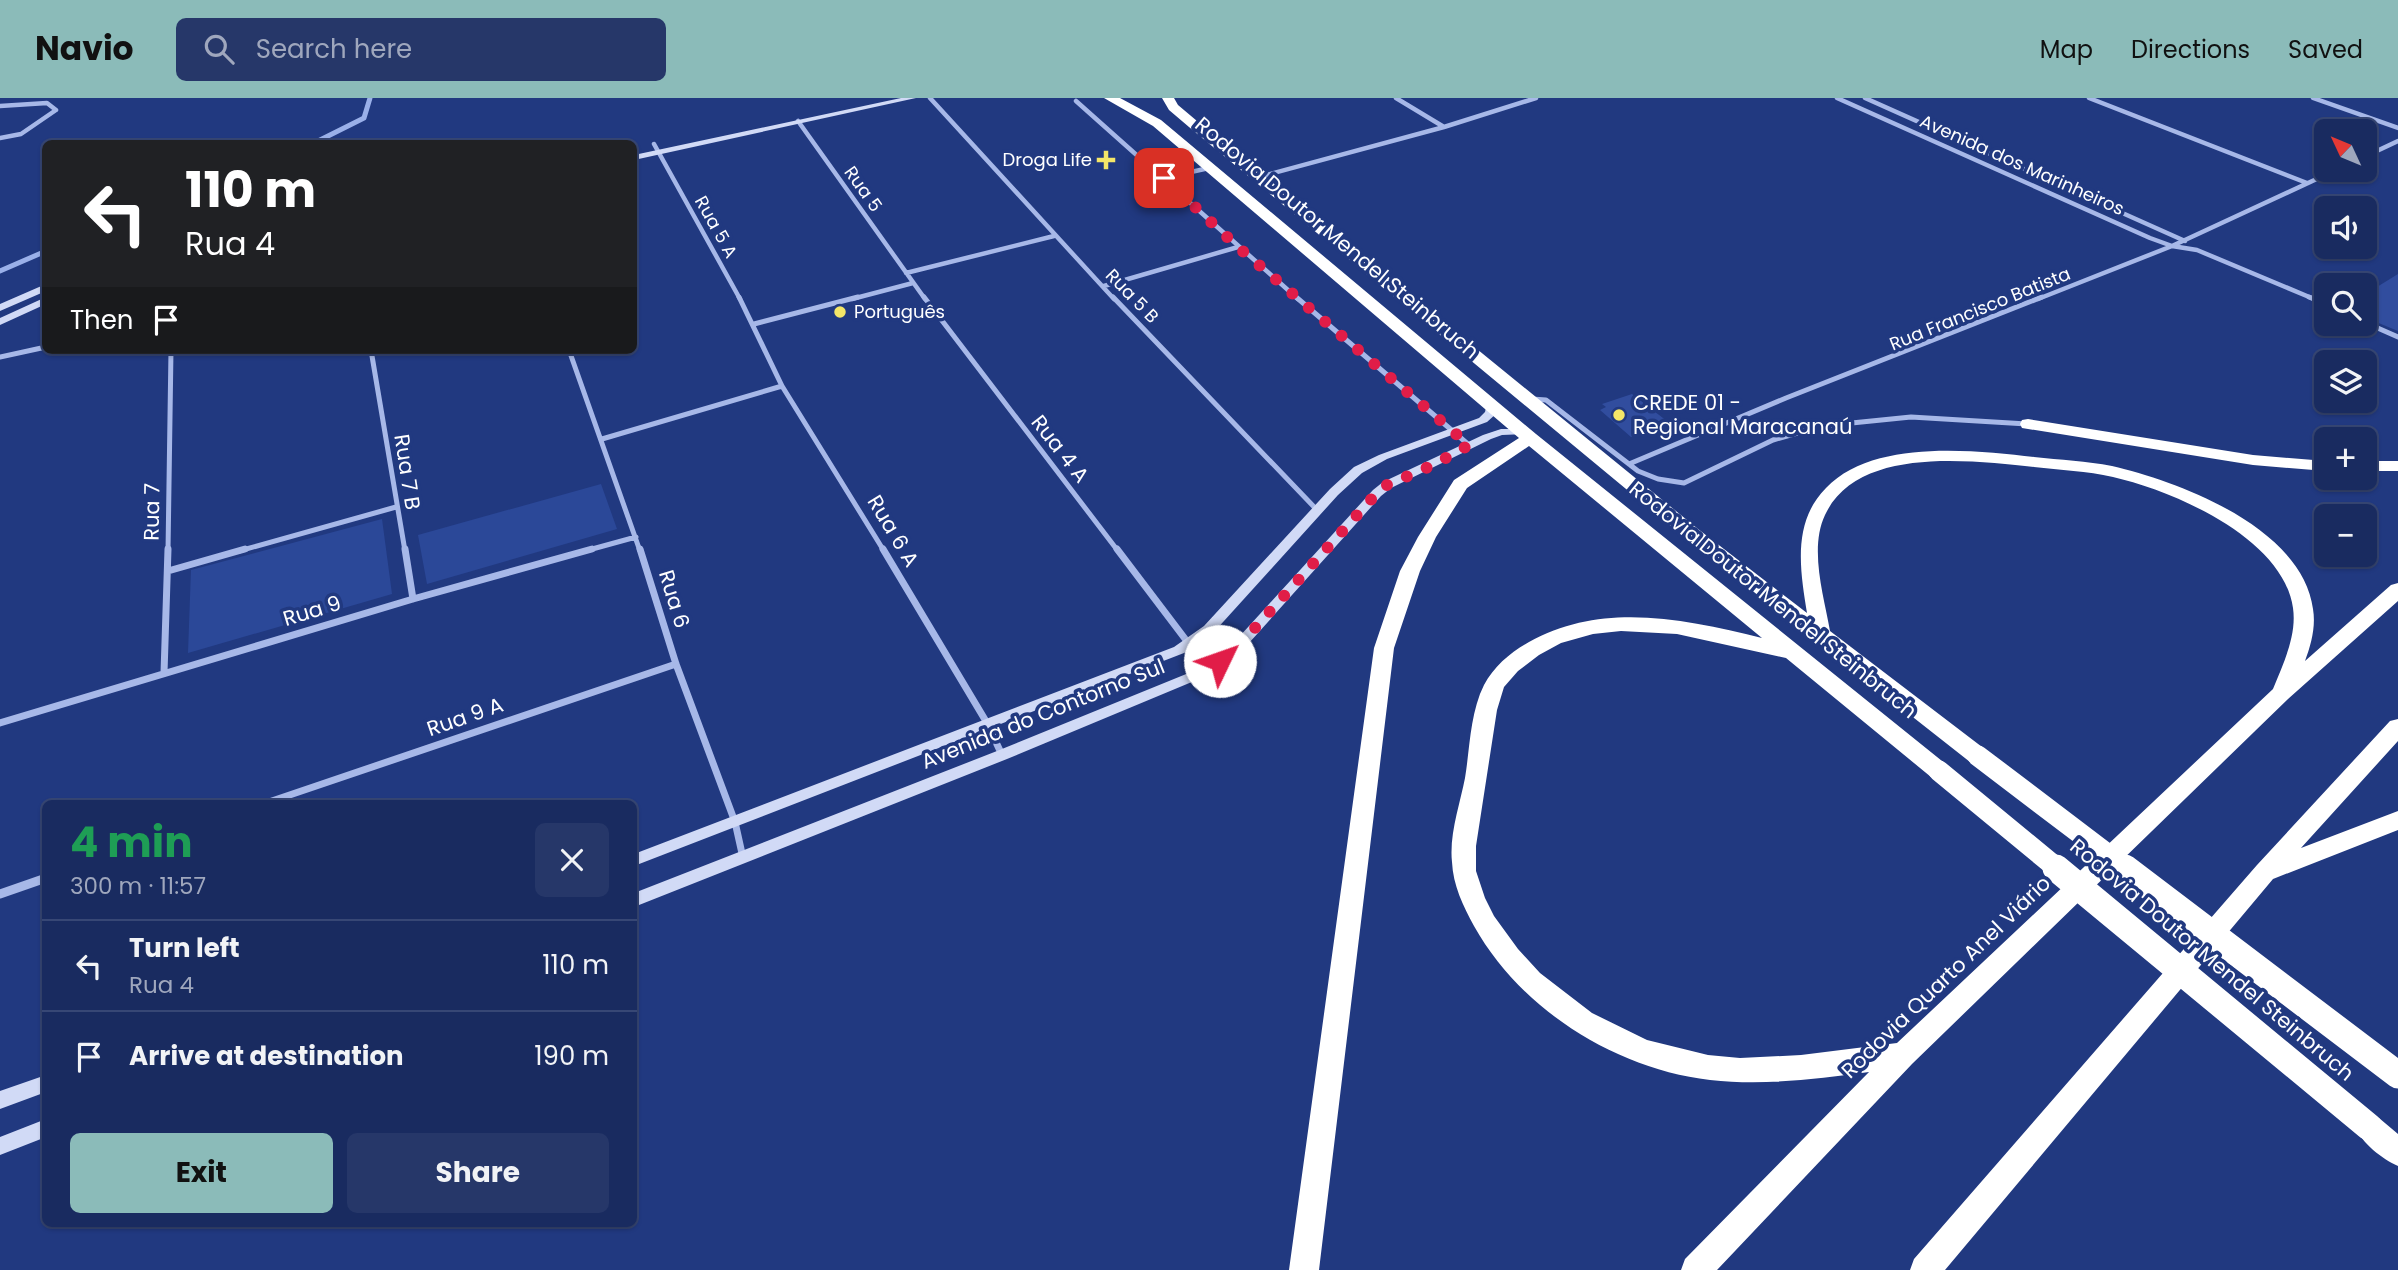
<!DOCTYPE html>
<html lang="en">
<head>
<meta charset="utf-8">
<style>
  :root { --surface:#192b60; --page:#263769; --text:#f1f3f6; --muted:#9fa7bd; --line:#374775; --accent:#8bbbb9 }
  body { margin:0; font-family:Poppins,sans-serif; background:var(--page); color:var(--text); height:100vh; display:flex; flex-direction:column; font-size:26px; white-space:nowrap }
  * { box-sizing:border-box; margin:0 }
  p { font-size:23px; color:var(--muted) }
  .icon { flex:none; width:38px; height:38px; fill:none; stroke:currentColor; stroke-width:2; stroke-linecap:round; stroke-linejoin:round }
  .map { position:relative; flex:1; overflow:hidden }
  .side { position:absolute; left:42px; top:702px; width:595px; height:427px; display:flex; flex-direction:column; background:var(--surface); border-radius:10px; box-shadow:0 2px 5px #0004,0 0 0 2px var(--line) }
  .side>* { flex:none }
  .hud { position:absolute; left:42px; top:42px; width:595px; height:214px; border-radius:10px; box-shadow:0 2px 5px #0004,0 0 0 2px var(--line); background:#202124; color:#fff; overflow:hidden }
  .needle { width:46px; rotate:314deg }
  .controls { position:absolute; left:2314px; top:21px; display:grid; gap:14px }
  .controls a { display:grid; place-items:center; width:63px; height:63px; border-radius:10px; background:var(--surface); box-shadow:0 2px 5px #0004,0 0 0 2px var(--line); font-size:35px }
  .pin { position:absolute; display:grid; place-items:center; width:60px; height:60px; color:#fff; margin:-30px; border-radius:14px; box-shadow:0 4px 10px #0006 }
  .me { position:absolute; width:77px; margin:-38px; rotate:48deg; stroke-linejoin:round; filter:drop-shadow(0 0 5px #0008) }
  .turn { display:flex; align-items:center; gap:24px; height:147px; padding:0 28px; font-size:32px }
  .turn .icon { width:91px; height:91px; stroke-width:2.5 }
  .turn b { display:block; font-size:49px; line-height:60px }
  .then { display:flex; align-items:center; height:66px; padding:0 28px; background:#0003; gap:14px; font-size:26px }
  .round { display:grid; place-items:center; flex:none; width:74px; height:74px; border-radius:10px; background:var(--page) }
  .summary { display:flex; align-items:center; justify-content:space-between; height:119px; padding:0 28px }
  h1 { font-size:42px; font-weight:700; line-height:52px; color:#1e9e55 }
  .action { display:flex; gap:14px; margin-top:auto; padding:14px 28px }
  .action a { flex:1; height:80px; border-radius:10px; background:var(--accent); color:#111; font-size:28px; font-weight:700; line-height:80px; text-align:center }
  .action a+a { background:var(--page); color:var(--text) }
  ul { padding:0; list-style:none }
  li { display:flex; align-items:center; gap:21px; height:91px; padding:0 28px; border-top:2px solid var(--line) }
  li div { flex:1 }
  li b { display:block; font-size:26px }
  li em { font-style:normal }
  header { display:flex; align-items:center; gap:42px; box-sizing:border-box; height:98px; padding:0 35px; background:var(--accent); color:#111 }
  header strong { font-size:33px }
  nav { display:flex; gap:38px; margin-inline-start:auto; font-size:24px }
  .search { width:490px; height:63px; background:var(--page); display:flex; align-items:center; gap:18px; box-sizing:border-box; padding:0 24px; border-radius:10px; color:var(--muted); font-size:26px }
  .map>svg:first-child { display:block }
  .green { fill:#2b4898 }
  .lines { fill:none; stroke-linecap:round; stroke-linejoin:round }
  .stream { stroke:#9ab0e9; stroke-width:5 }
  .building { fill:#314d9e }
  .street-far3 { stroke:#a7b8e8; stroke-width:4.5 }
  .street-far2 { stroke:#a7b8e8; stroke-width:5 }
  .street-far1 { stroke:#a7b8e8; stroke-width:7 }
  .street { stroke:#a7b8e8; stroke-width:9 }
  .secondary { fill:#d1daf6; fill-rule:evenodd }
  .highway { fill:#fff; fill-rule:evenodd }
  .highway-bridge-far1 { stroke:#fff; stroke-width:21 }
  .highway-bridge { stroke:#fff; stroke-width:27 }
  .route { stroke:#e11d48; stroke-width:12; stroke-dasharray:0 21.6 }
  .poi-dot { fill:#f4e668; stroke:#213980; stroke-width:2.5 }
  .labels { text-anchor:middle; stroke-width:7; stroke-linejoin:round; paint-order:stroke }
  .far-poi-label { font-size:18px; fill:#fff; stroke:#213980; text-anchor:end }
  .far-street-label { font-size:18px; fill:#fff; stroke:#213980 }
  .street-label { font-size:21px; fill:#fff; stroke:#213980 }
  .poi-label { font-size:21px; fill:#fff; stroke:#213980; text-anchor:start }
</style>
</head>
<body>
<header>
<strong>Navio</strong>
<div class="search"><svg class="icon" aria-label="search" viewBox="0 0 24 24"><circle cx="10" cy="10" r="6"/><path d="M15 15l6 6"/></svg>Search here</div>
<nav><a>Map</a><a>Directions</a><a>Saved</a></nav>
</header>
<div class="map">
<svg width="2398" height="1172" viewBox="0 0 2398 1172">
  <rect width="100%" height="100%" fill="#213980"/>
  <!-- green -->
  <path class="green" d="M 601,386 L 617,431 L 427,486 L 418,437 Z
    M 382,421 L 392,496 L 188,555 L 191,472 Z"/>
  <g class="lines">
    <!-- stream -->
    <path class="stream" d="M 312,46 L 364,20 L 370,0
      M 0,173 L 46,153"/>
  </g>
  <!-- building -->
  <path class="building" d="M 2398,176 L 2398,233 L 2364,219 L 2364,197 Z
    M 1632,296 L 1672,327 L 1631,339 L 1600,312 L 1606,309 L 1602,306 Z"/>
  <g class="lines">
    <!-- street-far3 -->
    <path class="street-far3" d="M 930,0 L 1114,201
      M 1396,0 L 1444,29
      M 1837,0 L 2150,140 L 2172,148 L 2197,152 L 2314,201
      M 1865,0 L 2185,143
      M 2089,0 L 2307,85
      M 2313,0 L 2398,30
      M 1076,3 L 1298,201
      M 0,8 L 47,5 L 56,12 L 21,36 L 0,40
      M 798,23 L 925,201
      M 654,46 L 740,201
      M 2364,59 L 2398,43
      M 1259,79 L 1444,29 L 1536,0
      M 1164,80 L 1209,70
      M 906,175 L 1054,138
      M 1104,188 L 1238,149
      M 852,201 L 913,185
      M 2038,201 L 2172,148 L 2336,72"/>
    <!-- street-far2 -->
    <path class="street-far2" d="M 739,199 L 782,288 L 884,453
      M 924,199 L 1118,453
      M 1113,199 L 1317,412
      M 1296,199 L 1469,347
      M 2309,199 L 2326,206
      M 2364,224 L 2398,239
      M 754,226 L 858,199
      M 371,252 L 405,453
      M 569,252 L 640,453
      M 0,259 L 46,249
      M 1532,301 L 1546,302 L 1638,373 L 1658,381 L 1684,385 L 1773,342 L 1822,328 L 1911,319 L 2027,326
      M 602,341 L 782,288
      M 1629,366 L 1786,300 L 2042,199
      M 168,453 L 171,252
      M 239,453 L 396,409
      M 585,453 L 636,439"/>
    <!-- street-far1 -->
    <path class="street-far1" d="M 405,451 L 413,501
      M 640,451 L 676,566 L 735,724 L 743,760
      M 883,451 L 987,625 L 1002,657
      M 1117,451 L 1189,546
      M 168,473 L 245,451
      M 164,575 L 168,451
      M 0,625 L 413,501 L 592,451
      M 266,705 L 676,566"/>
    <!-- street -->
    <path class="street" d="M 0,796 L 46,780"/>
    <!-- secondary -->
    <path class="secondary" d="M 901,0 L 916,0 L 634,62 L 634,57 Z
      M 46,186 L 46,193 L 0,213 L 0,206 Z
      M 46,199 L 46,206 L 0,227 L 0,220 Z
      M 1491,304 L 1497,307 L 1497,315 L 1487,324 L 1387,361 L 1362,375 L 1338,397 L 1214,534 L 1184,555 L 634,768 L 634,756 L 1174,549 L 1204,528 L 1330,391 L 1354,369 L 1379,357 L 1479,320 L 1485,314 L 1487,305 Z
      M 1523,331 L 1529,334 L 1527,336 L 1502,337 L 1491,341 L 1391,390 L 1381,398 L 1249,545 L 1211,576 L 1007,661 L 634,809 L 634,795 L 997,653 L 1201,570 L 1239,539 L 1373,392 L 1383,384 L 1483,337 L 1501,331 Z
      M 46,977 L 46,994 L 0,1011 L 0,993 Z
      M 46,1021 L 46,1039 L 0,1057 L 0,1039 Z"/>
    <!-- highway -->
    <path class="highway" d="M 1104,0 L 1120,0 L 1161,22 L 1536,336 L 1947,667 L 1950,673 L 1947,679 L 1939,682 L 1931,679 L 1786,560 L 1677,536 L 1621,533 L 1593,536 L 1561,545 L 1539,557 L 1518,573 L 1504,589 L 1497,612 L 1476,748 L 1476,773 L 1485,800 L 1494,818 L 1518,851 L 1540,875 L 1592,915 L 1647,942 L 1708,957 L 1740,960 L 1801,957 L 1897,945 L 2273,591 C 2283,566 2297,538 2293,510 C 2283,440 2174,393 2113,379 C 2087,373 2060,372 2034,369 C 1972,363 1858,347 1825,417 C 1809,451 1824,498 1830,533 L 1986,652 L 1989,658 L 1986,664 L 1978,666 L 1970,664 L 1684,439 L 1189,29 L 1169,12 L 1162,0 L 1174,0 L 1178,7 L 1197,23 L 1698,431 L 1807,515 C 1800,472 1792,424 1826,390 C 1873,341 1972,352 2034,359 C 2060,362 2087,363 2112,368 C 2181,384 2302,430 2313,511 C 2316,529 2311,547 2305,563 L 2391,487 L 2398,485 L 2398,503 L 2288,601 L 1912,966 L 1717,1172 L 1681,1172 L 1685,1161 L 1869,974 C 1816,981 1764,988 1710,982 C 1616,971 1521,912 1474,828 C 1463,808 1453,787 1452,764 C 1449,737 1460,706 1465,680 C 1470,650 1470,615 1484,587 C 1494,568 1511,554 1529,544 C 1602,503 1685,521 1762,540 L 1529,348 L 1467,390 L 1436,439 L 1420,473 L 1394,550 L 1319,1172 L 1289,1172 L 1374,550 L 1400,473 L 1418,439 L 1454,382 L 1519,340 L 1153,28 Z
      M 2028,321 L 2253,357 L 2326,363 L 2326,373 L 2253,367 L 2022,330 L 2020,326 L 2022,322 Z
      M 2364,363 L 2398,363 L 2398,373 L 2364,373 Z
      M 2398,621 L 2398,643 L 2301,750 L 2398,713 L 2398,732 L 2273,781 L 1945,1172 L 1910,1172 L 1914,1161 L 2257,767 L 2390,623 Z
      M 2369,1016 L 2379,1020 L 2398,1036 L 2398,1068 C 2382,1061 2362,1045 2355,1029 L 2359,1020 Z"/>
    <!-- highway-bridge-far1 -->
    <path class="highway-bridge-far1" d="M 1978,658 L 2127,771
      M 1939,673 L 2058,771"/>
    <!-- highway-bridge -->
    <path class="highway-bridge" d="M 2056,770 L 2369,1029
      M 2125,770 L 2398,977"/>
  </g>
  <g class="lines">
    <!-- route -->
    <path class="route" d="M 1164,80 L 1238,149 L 1469,347 L 1433,367 L 1387,387 L 1377,395 L 1244,542 L 1220,563"/>
  </g>
  <!-- markers -->
  <g class="poi-dot">
    <path d="M1102.5 51.5h7v7h7v7h-7v7h-7v-7h-7v-7h7z"/>
    <circle cx="840" cy="214" r="7"/>
    <circle cx="1619" cy="317" r="7"/>
  </g>
  <g class="labels">
    <!-- far-poi labels -->
    <g class="far-poi-label">
      <text x="1092" y="68">Droga Life</text>
      <text x="854" y="220" text-anchor="start">Português</text>
    </g>
    <!-- far-street labels -->
    <g class="far-street-label">
      <text transform="translate(2022 67) rotate(24)" y="6">Avenida dos Marinheiros</text>
      <text transform="translate(863 91) rotate(55)" y="6">Rua 5</text>
      <text transform="translate(716 129) rotate(61)" y="6">Rua 5 A</text>
      <text transform="translate(1132 198) rotate(46)" y="6">Rua 5 B</text>
      <text transform="translate(1980 211) rotate(-22)" y="6">Rua Francisco Batista</text>
    </g>
    <!-- street labels -->
    <g class="street-label">
      <text transform="translate(1337 140) rotate(40)" y="7">Rodovia Doutor Mendel Steinbruch</text>
      <text transform="translate(1060 351) rotate(52)" y="7">Rua 4 A</text>
      <text transform="translate(407 374) rotate(81)" y="7">Rua 7 B</text>
      <text transform="translate(152 414) rotate(-89)" y="7">Rua 7</text>
      <text transform="translate(893 433) rotate(59)" y="7">Rua 6 A</text>
      <text transform="translate(674 501) rotate(73)" y="7">Rua 6</text>
      <text transform="translate(1773 502) rotate(39)" y="7">Rodovia Doutor Mendel Steinbruch</text>
      <text transform="translate(312 513) rotate(-17)" y="7">Rua 9</text>
      <text transform="translate(1043 616) rotate(-22)" y="7">Avenida do Contorno Sul</text>
      <text transform="translate(465 619) rotate(-19)" y="7">Rua 9 A</text>
      <text transform="translate(2212 862) rotate(40)" y="7">Rodovia Doutor Mendel Steinbruch</text>
      <text transform="translate(1946 879) rotate(-44)" y="7">Rodovia Quarto Anel Viário</text>
    </g>
    <!-- poi labels -->
    <g class="poi-label">
      <text x="1633" y="312">CREDE 01 -<tspan x="1633" dy="24">Regional Maracanaú</tspan></text>
    </g>
  </g>
</svg>
<div class="controls">
<a><svg class="needle" viewBox="-14 -14 28 28"><path d="M0-13l5 13h-10z" fill="#e53935"/><path d="M0 13l5-13h-10z" fill="#9fa7bd"/></svg></a>
<a><svg class="icon" aria-label="sound" viewBox="0 0 24 24"><path d="M4 9h4l5-4v14l-5-4H4zM17 9q2 3 0 6"/></svg></a>
<a><svg class="icon" aria-label="search" viewBox="0 0 24 24"><circle cx="10" cy="10" r="6"/><path d="M15 15l6 6"/></svg></a>
<a><svg class="icon" aria-label="layers" viewBox="0 0 24 24"><path d="M12 4l9 5-9 5-9-5zM3 14l9 5 9-5"/></svg></a>
<a>+</a>
<a>−</a>
</div>
<div class="pin" style="left:1164px;top:80px;background:#d93025"><svg class="icon" aria-label="arrive" viewBox="0 0 24 24"><path d="M6 21V4h12l-3 4 3 4H6"/></svg></div>
<svg class="me" style="left:1220px;top:563px" viewBox="-20 -20 40 40"><circle r="19" fill="#fff"/><path d="M0-13L10 11 0 6-10 11z" fill="#e11d48"/></svg>
<div class="hud">
<div class="turn"><svg class="icon" aria-label="left" viewBox="0 0 24 24"><path d="M17 20v-9H6M10 6l-5 5 5 5"/></svg><div><b>110 m</b>Rua 4</div></div>
<div class="then">Then<svg class="icon" aria-label="arrive" viewBox="0 0 24 24"><path d="M6 21V4h12l-3 4 3 4H6"/></svg></div>
</div>
<section class="side">
<div class="summary"><div><h1>4 min</h1><p>300 m · 11:57</p></div><a class="round"><svg class="icon" aria-label="close" viewBox="0 0 24 24"><path d="M6 6l12 12M18 6L6 18"/></svg></a></div>
<ul>
<li><svg class="icon" aria-label="left" viewBox="0 0 24 24"><path d="M17 20v-9H6M10 6l-5 5 5 5"/></svg><div><b>Turn left</b><p>Rua 4</p></div><em>110 m</em></li>
<li><svg class="icon" aria-label="arrive" viewBox="0 0 24 24"><path d="M6 21V4h12l-3 4 3 4H6"/></svg><div><b>Arrive at destination</b></div><em>190 m</em></li>
</ul>
<div class="action"><a>Exit</a><a>Share</a></div>
</section>
</div>
</body>
</html>
